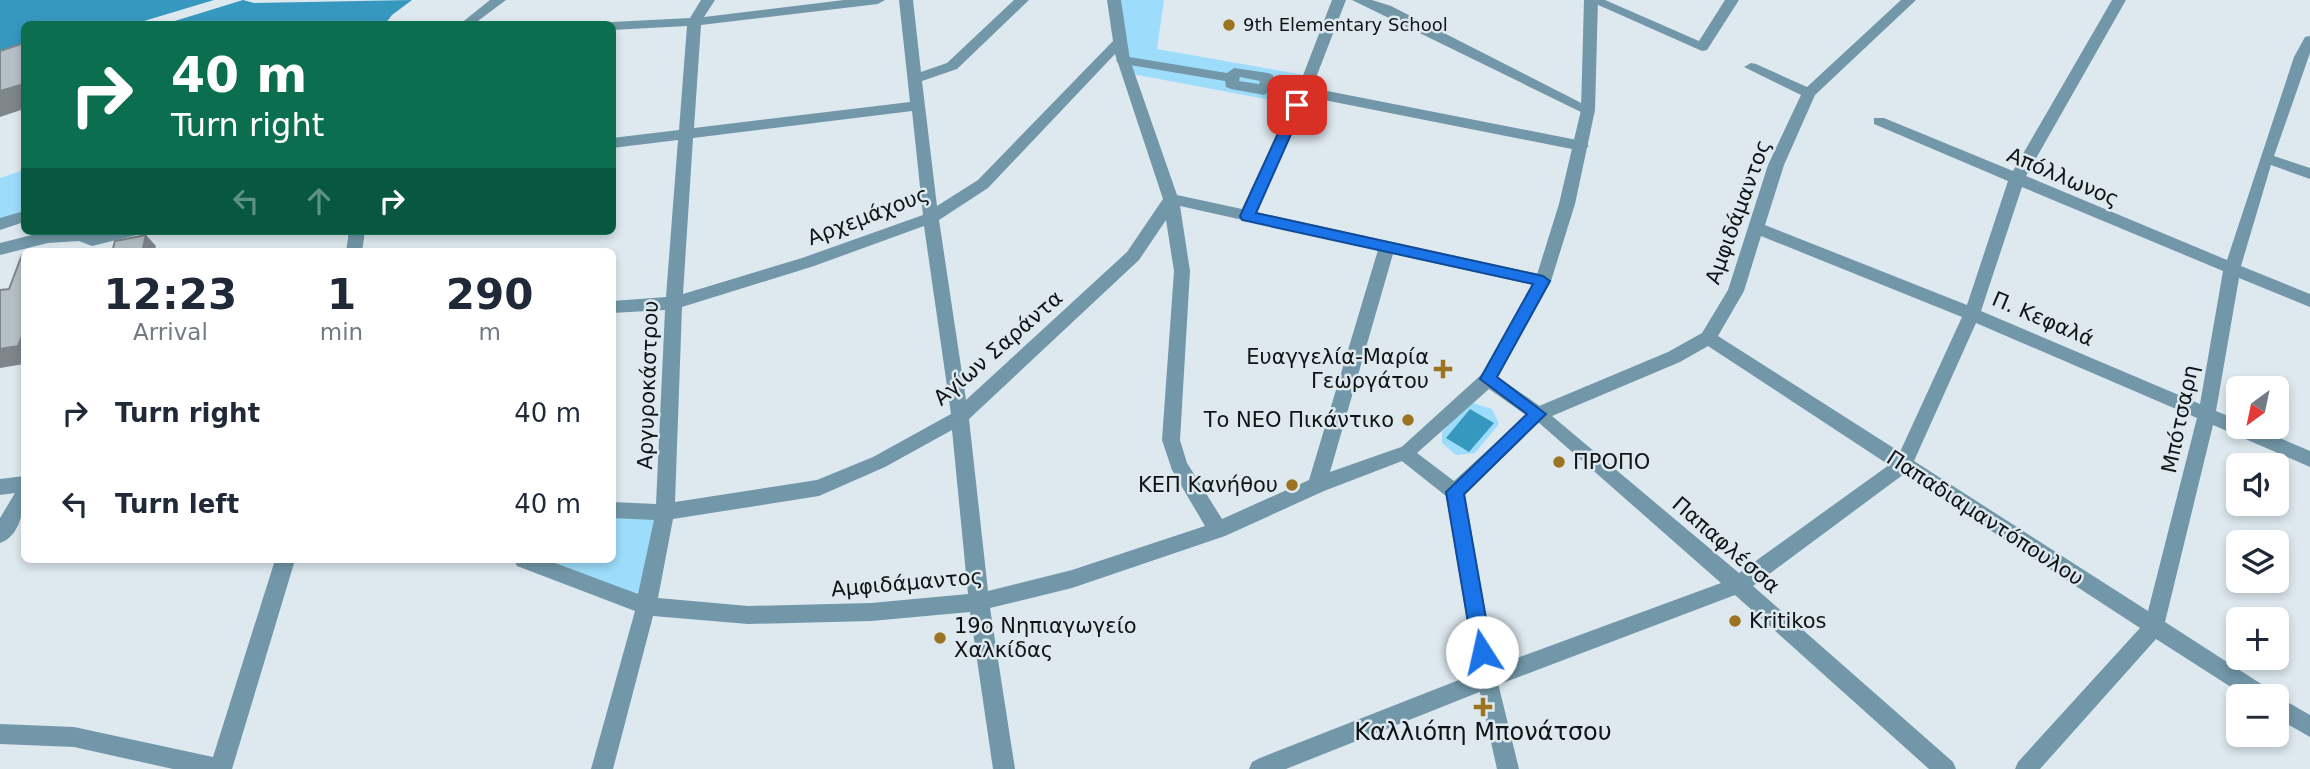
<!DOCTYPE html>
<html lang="en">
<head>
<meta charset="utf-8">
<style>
  :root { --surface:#fff; --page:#f6f6f7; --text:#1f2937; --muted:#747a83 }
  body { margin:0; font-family:"DejaVu Sans",sans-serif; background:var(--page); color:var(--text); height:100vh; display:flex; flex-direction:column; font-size:26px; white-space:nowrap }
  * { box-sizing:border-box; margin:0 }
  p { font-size:23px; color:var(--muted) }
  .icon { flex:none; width:38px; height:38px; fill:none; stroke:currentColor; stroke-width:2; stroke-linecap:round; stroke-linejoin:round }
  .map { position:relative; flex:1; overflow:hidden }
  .sheet { position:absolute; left:21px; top:248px; width:595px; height:315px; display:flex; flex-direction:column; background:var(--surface); border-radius:10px; box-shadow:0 4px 10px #0003 }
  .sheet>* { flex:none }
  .top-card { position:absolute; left:21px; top:21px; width:595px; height:214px; border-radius:10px; box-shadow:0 4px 10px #0003; background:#0b6e4f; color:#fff; overflow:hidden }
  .needle { width:46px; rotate:213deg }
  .buttons { position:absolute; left:2226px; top:376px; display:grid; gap:14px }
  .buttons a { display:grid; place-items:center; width:63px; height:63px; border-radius:10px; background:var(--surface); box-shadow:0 4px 10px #0003; font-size:35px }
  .pin { position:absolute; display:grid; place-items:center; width:60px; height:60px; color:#fff; margin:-30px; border-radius:14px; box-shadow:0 4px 10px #0006 }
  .me { position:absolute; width:77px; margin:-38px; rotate:350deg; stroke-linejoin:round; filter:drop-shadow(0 0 5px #0008) }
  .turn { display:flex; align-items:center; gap:24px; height:147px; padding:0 35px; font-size:32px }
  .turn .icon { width:91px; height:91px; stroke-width:2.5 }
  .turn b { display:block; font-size:49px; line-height:60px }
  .lanes { display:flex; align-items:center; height:66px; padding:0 35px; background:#0003; justify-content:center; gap:35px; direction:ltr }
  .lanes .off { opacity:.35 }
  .eta { display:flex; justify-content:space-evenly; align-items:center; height:119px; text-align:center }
  .eta b { font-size:42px; font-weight:800; line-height:49px }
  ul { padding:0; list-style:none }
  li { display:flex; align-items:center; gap:21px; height:91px; padding:0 35px }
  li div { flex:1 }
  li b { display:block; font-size:26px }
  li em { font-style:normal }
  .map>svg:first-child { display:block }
  .green { fill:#9dddfb }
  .water { fill:#3798bf }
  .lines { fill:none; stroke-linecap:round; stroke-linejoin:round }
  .pedestrian { fill:#7297a8; fill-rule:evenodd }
  .minor { fill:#7297a8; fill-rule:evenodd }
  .tertiary { fill:#7297a8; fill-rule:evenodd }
  .shaded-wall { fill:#7e868b }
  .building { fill:#b4c0c6; stroke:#7e868b; stroke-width:2 }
  .route { fill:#1a73e8; stroke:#114b97; stroke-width:2 }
  .poi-dot { fill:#9d7221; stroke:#dde9ef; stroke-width:2.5 }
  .labels { text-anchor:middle; stroke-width:5; stroke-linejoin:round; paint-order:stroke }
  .far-poi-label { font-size:18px; fill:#101416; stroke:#dde9ef; text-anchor:start }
  .street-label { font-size:21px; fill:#101416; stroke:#dde9ef }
  .poi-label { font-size:21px; fill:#101416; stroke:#dde9ef; text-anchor:end }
  .near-poi-label { font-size:24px; fill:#101416; stroke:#dde9ef }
</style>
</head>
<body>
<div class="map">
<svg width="2310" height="769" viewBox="0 0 2310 769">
  <rect width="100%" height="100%" fill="#dde9ef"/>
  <!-- green -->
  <path class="green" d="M 1114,0 L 1164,0 L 1157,49 L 1310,76 L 1297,105 L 1127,73 Z
    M 24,170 L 24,217 L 0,224 L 0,178 Z
    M 1473,403 L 1492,409 L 1499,424 L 1475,453 L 1456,455 L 1442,443 L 1442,432 L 1467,405 Z
    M 613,510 L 665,512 L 646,606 L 524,560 L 612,560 Z"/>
  <!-- water -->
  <path class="water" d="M 0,0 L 214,0 L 134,24 L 24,24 L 24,58 L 0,66 Z
    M 243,0 L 254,3 L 412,0 L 392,15 L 385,24 L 165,24 Z
    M 1470,409 L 1494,423 L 1469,452 L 1446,438 Z"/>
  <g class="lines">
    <!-- pedestrian -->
    <path class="pedestrian" d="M 1123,56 L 1227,73 L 1234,68 L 1268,73 L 1273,75 L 1274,81 L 1309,88 L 1311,91 L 1304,96 L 1271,90 L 1264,95 L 1231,89 L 1226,87 L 1225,81 L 1118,63 L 1116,60 ZM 1240,77 L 1260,81 L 1259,84 L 1239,81 Z"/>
    <!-- minor -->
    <path class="minor" d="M 701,0 L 715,0 L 704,17 L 844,0 L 885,0 L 878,4 L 701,25 L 694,128 L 910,102 L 899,0 L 913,0 L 921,72 L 947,63 L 1014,0 L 1029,0 L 957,69 L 922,81 L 937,206 L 978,180 L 1113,41 L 1107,0 L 1121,0 L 1130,60 L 1177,195 L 1242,209 L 1297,91 L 1332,0 L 1346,0 L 1312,88 L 1582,141 L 1589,146 L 1582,151 L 1309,97 L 1256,212 L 1543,275 L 1551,281 L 1543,287 L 1393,254 L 1330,472 L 1404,446 L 1410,448 L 1413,453 L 1410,458 L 1324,491 L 1225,536 L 1072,588 L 990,608 L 1015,769 L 993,769 L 970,612 L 871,621 L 748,624 L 653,616 L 613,769 L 591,769 L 635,611 L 517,566 L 514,560 L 547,560 L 638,594 L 654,520 L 612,518 L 612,502 L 656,504 L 665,310 L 612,313 L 612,301 L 666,297 L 678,140 L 612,148 L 612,138 L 679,130 L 687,26 L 612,30 L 612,24 L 606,24 L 612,22 L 690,18 ZM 1115,54 L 1163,199 L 1127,252 L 966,400 L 939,220 L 988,188 ZM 912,111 L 923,215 L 802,258 L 683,294 L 693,138 ZM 1180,206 L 1378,250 L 1309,480 L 1222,519 L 1187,463 L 1180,440 L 1190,271 ZM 1166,220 L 1174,271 L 1162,440 L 1172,470 L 1205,526 L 1072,570 L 988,591 L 969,419 L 1139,260 ZM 924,226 L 951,414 L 873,457 L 817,480 L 675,502 L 682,307 L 814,266 ZM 952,430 L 968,594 L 871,603 L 748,606 L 658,598 L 673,519 L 819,496 L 885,467 Z
      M 1352,0 L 1372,0 L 1391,6 L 1595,110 L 1588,115 L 1583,113 Z
      M 1587,0 L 1605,0 L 1699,41 L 1725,0 L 1739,0 L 1707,50 L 1702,51 Z
      M 1901,0 L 1916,0 L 1815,95 L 1784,165 L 1765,225 L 1967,305 L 2008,181 L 1874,124 L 1874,118 L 1884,118 L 2013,171 L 2112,0 L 2126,0 L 2026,176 L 2227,260 L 2294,57 L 2305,37 L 2310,36 L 2310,53 L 2274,156 L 2310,168 L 2310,179 L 2271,165 L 2241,266 L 2310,294 L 2310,307 L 2239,278 L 2216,411 L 2238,420 L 2238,427 L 2254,427 L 2310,451 L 2310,467 L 2213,425 L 2165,622 L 2269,689 L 2272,696 L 2245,696 L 2156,639 L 2040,769 L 2015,769 L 2018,762 L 2140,628 L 1904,474 L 1753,586 L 1953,762 L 1956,769 L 1929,769 L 1735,595 L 1492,687 L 1286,769 L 1249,769 L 1252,762 L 1260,758 L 1487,669 L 1721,583 L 1529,414 L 1532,409 L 1668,352 L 1702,333 L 1728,290 L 1768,165 L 1801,95 L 1744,67 L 1751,63 L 1756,64 L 1807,87 ZM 2022,187 L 2223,271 L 2200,404 L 1981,311 ZM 1761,236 L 1962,317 L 1900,452 L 1718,336 L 1744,291 ZM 1976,323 L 2197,418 L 2148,611 L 1914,461 ZM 1708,346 L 1889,465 L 1739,573 L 1552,416 L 1680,362 Z
      M 48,231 L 87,231 L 93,234 L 139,231 L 137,235 L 92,246 L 79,241 L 48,243 L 0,255 L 0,243 Z
      M 349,231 L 365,231 L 362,252 L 346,252 Z
      M 24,476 C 26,497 24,535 0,543 L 0,518 L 15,493 L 0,495 L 0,479 Z
      M 275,560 L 295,560 L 232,769 L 173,769 L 74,747 L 0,744 L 0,724 L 74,727 L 213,757 Z
      M 2276,696 L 2277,696 L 2310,715 L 2310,737 L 2277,718 Z"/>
    <!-- tertiary -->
    <path class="tertiary" d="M 490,0 L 506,0 L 474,24 L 460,24 Z
      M 1584,0 L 1598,0 L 1595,110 L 1575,204 L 1551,281 L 1498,377 L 1544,409 L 1547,414 L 1465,495 L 1497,679 L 1519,769 L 1497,769 L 1477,679 L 1446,496 L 1398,458 L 1395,453 L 1482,374 L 1535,281 L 1559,204 L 1581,110 ZM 1489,389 L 1526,415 L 1454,481 L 1417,453 Z
      M 24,211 L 24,222 L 0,230 L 0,218 Z"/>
  </g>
  <!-- shaded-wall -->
  <path class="shaded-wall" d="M 24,84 L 24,109 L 0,117 L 0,91 Z
    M 146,235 L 156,246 L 154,252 L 142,252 Z
    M 24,331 L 24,364 L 0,368 L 0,349 Z"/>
  <!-- building -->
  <path class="building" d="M 24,43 L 24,84 L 0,91 L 0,51 Z
    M 146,235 L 142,252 L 112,252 L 115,241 Z
    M 22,255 L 24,255 L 24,331 L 18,346 L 0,349 L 0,290 L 9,289 Z"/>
  <!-- route -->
  <path class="route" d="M 1297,100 L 1304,105 L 1256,213 L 1543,276 L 1550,281 L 1497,377 L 1546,414 L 1464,494 L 1492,652 L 1489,658 L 1482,661 L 1476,658 L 1473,652 L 1446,492 L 1527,414 L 1480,379 L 1533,284 L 1242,220 L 1240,216 L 1291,105 Z"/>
  <!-- markers -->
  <g class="poi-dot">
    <circle cx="1229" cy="25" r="7"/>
    <path d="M1439.5 358.5h7v7h7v7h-7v7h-7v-7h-7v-7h7z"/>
    <circle cx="1408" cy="420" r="7"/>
    <circle cx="1559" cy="462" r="7"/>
    <circle cx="1292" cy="485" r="7"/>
    <circle cx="1735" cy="621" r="7"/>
    <circle cx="940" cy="638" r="7"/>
    <path d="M1479.5 696.5h7v7h7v7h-7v7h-7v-7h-7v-7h7z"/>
  </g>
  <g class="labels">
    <!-- far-poi labels -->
    <g class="far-poi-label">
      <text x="1243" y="31">9th Elementary School</text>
    </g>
    <!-- street labels -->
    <g class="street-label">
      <text transform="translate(2063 177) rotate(23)" y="7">Απόλλωνος</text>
      <text transform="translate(1738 212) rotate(-70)" y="7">Αμφιδάμαντος</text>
      <text transform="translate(868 216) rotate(-21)" y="7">Αρχεμάχους</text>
      <text transform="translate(2043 319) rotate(23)" y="7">Π. Κεφαλά</text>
      <text transform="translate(998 348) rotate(-41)" y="7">Αγίων Σαράντα</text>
      <text transform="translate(648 385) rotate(-88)" y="7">Αργυροκάστρου</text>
      <text transform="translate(2180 419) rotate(-78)" y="7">Μπότσαρη</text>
      <text transform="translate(1985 518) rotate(33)" y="7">Παπαδιαμαντόπουλου</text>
      <text transform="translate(1726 545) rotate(41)" y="7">Παπαφλέσσα</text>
      <text transform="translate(907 583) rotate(-5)" y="7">Αμφιδάμαντος</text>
    </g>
    <!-- poi labels -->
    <g class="poi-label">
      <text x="1429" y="364">Ευαγγελία-Μαρία<tspan x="1429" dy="24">Γεωργάτου</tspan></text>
      <text x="1394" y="427">Το ΝΕΟ Πικάντικο</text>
      <text x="1573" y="469" text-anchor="start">ΠΡΟΠΟ</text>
      <text x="1278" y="492">ΚΕΠ Κανήθου</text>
      <text x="1749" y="628" text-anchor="start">Kritikos</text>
      <text x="954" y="633" text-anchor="start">19ο Νηπιαγωγείο<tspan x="954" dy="24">Χαλκίδας</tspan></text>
    </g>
    <!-- near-poi labels -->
    <g class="near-poi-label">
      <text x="1483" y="740">Καλλιόπη Μπονάτσου</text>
    </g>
  </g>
</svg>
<div class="buttons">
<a><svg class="needle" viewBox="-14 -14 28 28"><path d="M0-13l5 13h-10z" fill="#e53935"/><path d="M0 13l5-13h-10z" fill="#747a83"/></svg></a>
<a><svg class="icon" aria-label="sound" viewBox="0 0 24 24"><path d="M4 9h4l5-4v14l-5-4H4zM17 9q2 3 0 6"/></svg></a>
<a><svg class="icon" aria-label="layers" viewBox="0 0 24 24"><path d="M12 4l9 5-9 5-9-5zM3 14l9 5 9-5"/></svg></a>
<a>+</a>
<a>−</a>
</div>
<div class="pin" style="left:1297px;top:105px;background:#d93025"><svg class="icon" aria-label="arrive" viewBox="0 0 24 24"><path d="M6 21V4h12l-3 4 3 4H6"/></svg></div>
<svg class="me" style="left:1482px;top:652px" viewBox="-20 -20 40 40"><circle r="19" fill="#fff"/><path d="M0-13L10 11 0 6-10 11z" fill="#1a73e8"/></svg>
<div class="top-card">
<div class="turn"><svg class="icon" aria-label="right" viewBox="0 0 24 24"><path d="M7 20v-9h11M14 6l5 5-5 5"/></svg><div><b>40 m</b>Turn right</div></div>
<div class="lanes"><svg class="icon off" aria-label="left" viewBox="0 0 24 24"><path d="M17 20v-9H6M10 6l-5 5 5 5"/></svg><svg class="icon off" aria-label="ahead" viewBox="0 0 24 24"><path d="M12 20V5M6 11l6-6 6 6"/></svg><svg class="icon" aria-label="right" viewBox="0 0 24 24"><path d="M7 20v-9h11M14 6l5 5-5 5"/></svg></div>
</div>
<section class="sheet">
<div class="eta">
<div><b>12:23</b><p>Arrival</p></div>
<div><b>1</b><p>min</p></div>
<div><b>290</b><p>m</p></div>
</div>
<ul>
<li><svg class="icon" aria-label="right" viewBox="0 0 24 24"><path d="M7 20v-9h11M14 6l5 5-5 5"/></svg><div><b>Turn right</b></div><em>40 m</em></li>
<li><svg class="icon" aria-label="left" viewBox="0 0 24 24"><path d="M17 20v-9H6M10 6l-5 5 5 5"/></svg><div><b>Turn left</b></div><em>40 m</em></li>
</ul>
</section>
</div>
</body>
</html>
